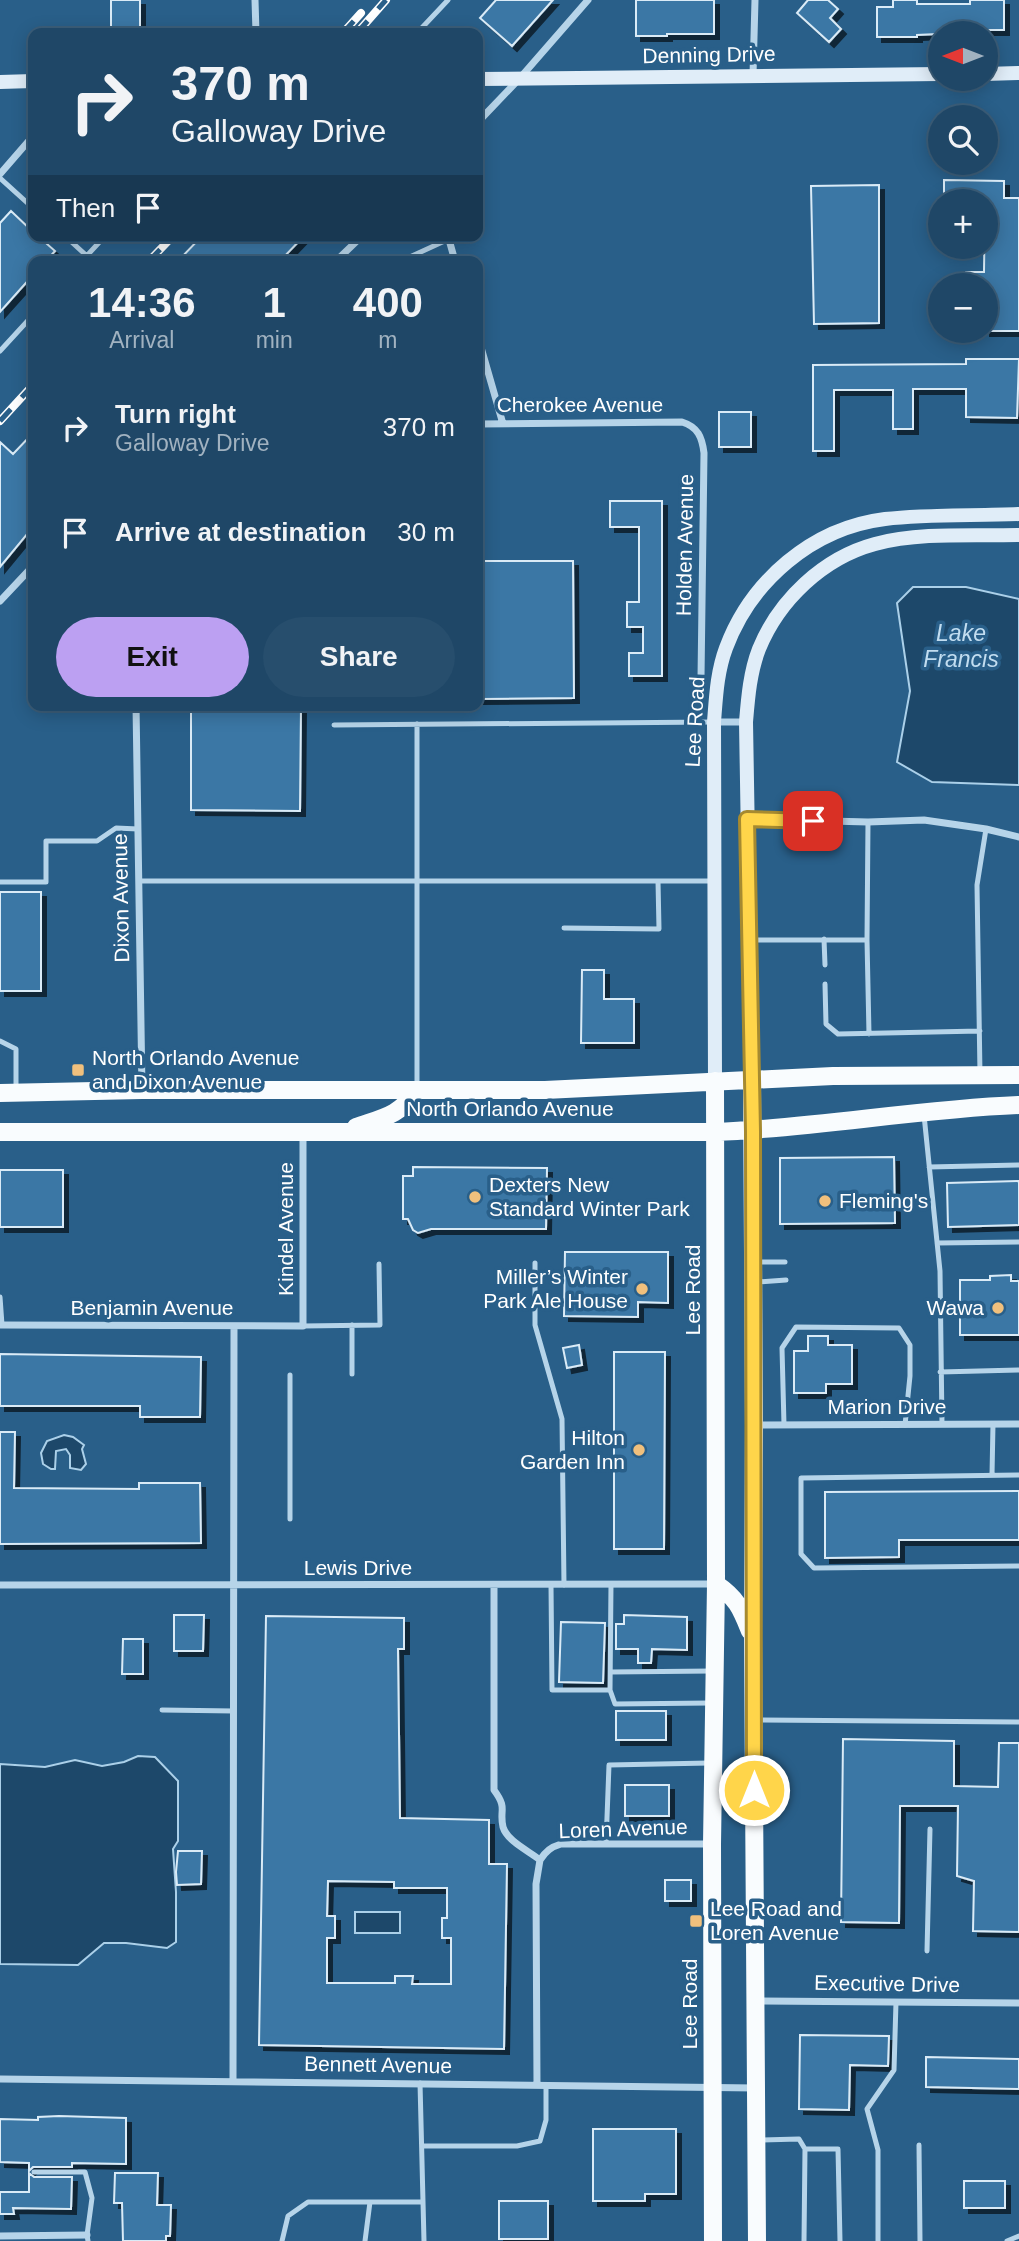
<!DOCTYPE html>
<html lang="en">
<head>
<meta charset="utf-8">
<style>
  :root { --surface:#1f4767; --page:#274e6d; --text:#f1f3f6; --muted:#a1b2c0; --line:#3c5f7b; --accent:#bca0f2 }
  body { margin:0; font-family:Arial,sans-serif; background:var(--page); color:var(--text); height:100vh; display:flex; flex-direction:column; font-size:26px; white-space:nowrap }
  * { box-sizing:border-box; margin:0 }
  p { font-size:23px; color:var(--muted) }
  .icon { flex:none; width:38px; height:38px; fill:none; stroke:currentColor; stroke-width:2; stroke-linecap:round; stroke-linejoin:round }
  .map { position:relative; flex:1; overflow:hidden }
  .drawer { position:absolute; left:28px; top:256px; width:455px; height:455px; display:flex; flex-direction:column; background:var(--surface); border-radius:14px; box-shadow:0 4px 18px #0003,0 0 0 2px var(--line) }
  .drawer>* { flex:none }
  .top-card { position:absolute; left:28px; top:28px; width:455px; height:214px; border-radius:14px; box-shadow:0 4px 18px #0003,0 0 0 2px var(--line); background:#1f4767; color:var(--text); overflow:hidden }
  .needle { width:46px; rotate:270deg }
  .buttons { position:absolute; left:928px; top:21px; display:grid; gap:14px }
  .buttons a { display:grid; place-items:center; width:70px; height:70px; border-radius:50%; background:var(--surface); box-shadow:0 4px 18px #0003,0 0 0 2px var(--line); font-size:35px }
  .pin { position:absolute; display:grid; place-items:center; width:60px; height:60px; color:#fff; margin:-30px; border-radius:14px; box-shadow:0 4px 10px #0006 }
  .me { position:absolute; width:77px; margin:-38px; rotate:0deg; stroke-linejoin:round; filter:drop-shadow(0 0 5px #0008) }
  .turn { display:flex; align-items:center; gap:24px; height:147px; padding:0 28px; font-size:32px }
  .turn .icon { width:91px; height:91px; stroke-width:2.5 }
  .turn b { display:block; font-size:49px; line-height:60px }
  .then { display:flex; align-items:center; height:66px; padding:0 28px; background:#0003; gap:14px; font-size:26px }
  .eta { display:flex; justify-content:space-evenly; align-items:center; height:119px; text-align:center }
  .eta b { font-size:42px; font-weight:700; line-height:49px }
  .cta { display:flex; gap:14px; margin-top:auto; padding:14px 28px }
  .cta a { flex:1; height:80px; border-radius:42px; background:var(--accent); color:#111; font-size:28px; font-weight:700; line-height:80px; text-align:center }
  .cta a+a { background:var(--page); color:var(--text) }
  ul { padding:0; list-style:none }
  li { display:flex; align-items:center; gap:21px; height:105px; padding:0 28px }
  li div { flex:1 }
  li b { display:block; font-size:26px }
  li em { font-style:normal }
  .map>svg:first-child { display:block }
  .water { fill:#1d486a; stroke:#abd0e9; stroke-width:2 }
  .building { fill:#3a77a5; stroke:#daebf7; stroke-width:2; fill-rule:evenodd; filter:url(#shadow) }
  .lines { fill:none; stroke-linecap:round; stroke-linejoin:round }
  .lane { stroke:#b6d4e9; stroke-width:5 }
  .street { stroke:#b6d4e9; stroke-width:7 }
  .secondary { stroke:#e0edf8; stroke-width:14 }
  .primary { stroke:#f9fcfe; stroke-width:18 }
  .rail-casing { stroke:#fff; stroke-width:8 }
  .rail { stroke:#295f89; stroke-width:5; stroke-dasharray:16; stroke-linecap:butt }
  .route-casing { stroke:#a68a30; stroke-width:18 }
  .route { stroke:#ffd54a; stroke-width:12 }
  .poi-dot { fill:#f0c07d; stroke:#295f89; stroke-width:2.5 }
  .labels { text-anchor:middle; stroke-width:7; stroke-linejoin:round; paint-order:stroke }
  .street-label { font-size:21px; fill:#fff; stroke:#295f89 }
  .poi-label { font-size:21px; fill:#fff; stroke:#295f89; text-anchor:start }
  .water-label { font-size:23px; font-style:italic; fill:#c2ddf0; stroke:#295f89 }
</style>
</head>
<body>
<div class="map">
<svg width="1019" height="2241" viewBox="0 0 1019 2241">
  <defs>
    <filter id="shadow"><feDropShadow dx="5" dy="5" stdDeviation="0" flood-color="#0009"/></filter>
  </defs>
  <rect width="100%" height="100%" fill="#295f89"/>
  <!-- water -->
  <path class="water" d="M 913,587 L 966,587 L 1019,599 L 1019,785 L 932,782 L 897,762 L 910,691 L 897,603 Z
    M 64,1435 L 73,1437 L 84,1445 L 82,1449 L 86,1464 L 81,1470 L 70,1468 L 70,1455 L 66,1449 L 56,1451 L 55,1469 L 51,1469 L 43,1464 L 41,1453 L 47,1441 Z
    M 138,1756 L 155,1757 L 178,1781 L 178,1841 L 173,1849 L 176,1892 L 176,1942 L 167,1948 L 126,1943 L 104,1943 L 78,1965 L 0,1964 L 0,1764 L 45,1767 L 75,1760 L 102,1766 L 124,1762 Z
    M 355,1912 L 400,1912 L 400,1933 L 355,1933 Z"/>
  <!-- building -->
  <path class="building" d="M 111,0 L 140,0 L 140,27 L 111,27 Z
    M 496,0 L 553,0 L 512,46 L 480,18 Z
    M 636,0 L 714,0 L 714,34 L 667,34 L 667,36 L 636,36 Z
    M 808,0 L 828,0 L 838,9 L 830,18 L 841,29 L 829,42 L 797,13 Z
    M 893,0 L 917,0 L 917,4 L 970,4 L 970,0 L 1004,0 L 1004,30 L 959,30 L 959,33 L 917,35 L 917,37 L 877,37 L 877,7 L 893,7 Z
    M 944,180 L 1004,181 L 1004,198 L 1019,198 L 1019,331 L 985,331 L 985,285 L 967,285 L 966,272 L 984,272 L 985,201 L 944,200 Z
    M 879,185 L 879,323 L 814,324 L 811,186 Z
    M 11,211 L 33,232 L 33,236 L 38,236 L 55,251 L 46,261 L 33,261 L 33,275 L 0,312 L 0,223 Z
    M 202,236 L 304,236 L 280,261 L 178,261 Z
    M 966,359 L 1019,359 L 1017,418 L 966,417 L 966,389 L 913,389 L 913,429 L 893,429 L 893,390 L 834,390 L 834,451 L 813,451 L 813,365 L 966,364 Z
    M 719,412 L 751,412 L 751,447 L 719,447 Z
    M 33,433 L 33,527 L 0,567 L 0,442 L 13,454 Z
    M 610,501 L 662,501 L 662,676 L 629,676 L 629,653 L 643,653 L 643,627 L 627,627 L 627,602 L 639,602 L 639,527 L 610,527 Z
    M 478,561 L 573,561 L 574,698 L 478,699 Z
    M 191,705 L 301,705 L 300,811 L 191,810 Z
    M 0,892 L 41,892 L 41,991 L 0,991 Z
    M 582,970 L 604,970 L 604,999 L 634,999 L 634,1043 L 581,1043 Z
    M 894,1157 L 895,1223 L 780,1224 L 780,1158 Z
    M 413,1167 L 547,1168 L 546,1229 L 431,1229 L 418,1233 L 413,1230 L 408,1219 L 403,1219 L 403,1176 L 413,1176 Z
    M 0,1170 L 63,1170 L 63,1227 L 0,1227 Z
    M 1019,1181 L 1019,1225 L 948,1227 L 947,1183 Z
    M 565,1252 L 668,1252 L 668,1303 L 638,1302 L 638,1317 L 564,1316 Z
    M 1011,1275 L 1011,1281 L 1019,1281 L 1019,1335 L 960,1335 L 960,1280 L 990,1280 L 990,1276 Z
    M 808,1336 L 828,1336 L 828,1345 L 852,1345 L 852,1384 L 826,1384 L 826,1393 L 794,1393 L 794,1351 L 808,1351 Z
    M 579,1345 L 582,1365 L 567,1368 L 563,1348 Z
    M 614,1352 L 665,1352 L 664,1549 L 614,1549 Z
    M 0,1354 L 201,1357 L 200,1417 L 140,1417 L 140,1406 L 0,1406 Z
    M 0,1432 L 15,1432 L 14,1488 L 139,1489 L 139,1483 L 200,1483 L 201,1543 L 0,1544 Z
    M 1019,1491 L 1019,1540 L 899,1540 L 899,1557 L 825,1558 L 825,1492 Z
    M 174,1615 L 204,1615 L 203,1651 L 174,1651 Z
    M 624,1615 L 687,1617 L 687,1650 L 652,1649 L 651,1663 L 638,1663 L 638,1649 L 616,1649 L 616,1624 L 624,1624 Z
    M 266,1616 L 404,1618 L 404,1649 L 398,1649 L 400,1818 L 489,1820 L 489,1864 L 507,1864 L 504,2049 L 259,2045 ZM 328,1881 L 394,1882 L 394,1888 L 447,1888 L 447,1918 L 442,1918 L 442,1938 L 451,1938 L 451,1984 L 412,1984 L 413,1976 L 395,1976 L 395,1983 L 327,1983 L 327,1938 L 335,1938 L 335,1916 L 327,1916 Z
    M 561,1622 L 605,1623 L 603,1683 L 559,1682 Z
    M 123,1639 L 143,1639 L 143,1674 L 122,1674 Z
    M 616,1711 L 666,1711 L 666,1740 L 616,1740 Z
    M 843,1739 L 954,1741 L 954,1786 L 998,1787 L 999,1743 L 1019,1743 L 1019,1932 L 973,1931 L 974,1881 L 957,1876 L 958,1806 L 900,1806 L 899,1923 L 841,1922 Z
    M 625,1785 L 669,1785 L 669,1816 L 625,1816 Z
    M 178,1851 L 202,1851 L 201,1884 L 177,1885 L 176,1872 Z
    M 665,1880 L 691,1880 L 691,1901 L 665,1901 Z
    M 800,2035 L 889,2036 L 888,2066 L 850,2065 L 849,2110 L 799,2109 Z
    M 926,2057 L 1019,2059 L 1019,2089 L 926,2087 Z
    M 59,2116 L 126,2118 L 126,2164 L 72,2163 L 72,2167 L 33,2167 L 29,2171 L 29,2163 L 0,2162 L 0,2119 L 38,2120 L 38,2117 Z
    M 593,2129 L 676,2129 L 676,2194 L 645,2194 L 645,2201 L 593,2201 Z
    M 29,2173 L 34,2177 L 72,2177 L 71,2209 L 13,2208 L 14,2214 L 0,2214 L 0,2192 L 29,2192 Z
    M 115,2173 L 158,2173 L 157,2205 L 171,2205 L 170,2236 L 166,2236 L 166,2241 L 123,2241 L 122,2203 L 114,2203 Z
    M 964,2181 L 1005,2181 L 1005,2208 L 964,2208 Z
    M 499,2201 L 548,2201 L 548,2239 L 499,2239 Z"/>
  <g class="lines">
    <!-- lane -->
    <path class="lane" d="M 417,33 L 448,0
      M 0,178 L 33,208
      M 65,236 L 87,256
      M 82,261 L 105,236
      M 401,261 L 449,239
      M 0,351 L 33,315
      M 334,725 L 714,722
      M 139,881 L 714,881
      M 0,882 L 46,882 L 46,841 L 97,841 L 116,828 L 138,829
      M 564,928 L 659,929 L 658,881
      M 824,939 L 825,965
      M 752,940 L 867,940 L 869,1034
      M 867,940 L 868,822
      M 825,984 L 826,1024 L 838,1034 L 980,1031
      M 0,1041 L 16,1049 L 16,1090
      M 980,1074 L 977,885 L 986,829
      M 417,1087 L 417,724
      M 924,1115 L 940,1271 L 942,1424
      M 929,1167 L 1019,1165
      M 937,1243 L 1019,1242
      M 756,1262 L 785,1262
      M 535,1263 L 535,1325 L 562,1419 L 564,1585
      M 757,1282 L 786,1280
      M 0,1297 L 2,1325
      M 352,1325 L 352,1374
      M 303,1326 L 380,1325 L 379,1264
      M 940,1372 L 1019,1370
      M 290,1375 L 290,1519
      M 784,1425 L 782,1348 L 796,1327 L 899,1328 L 910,1345 L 910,1376 L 905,1425
      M 992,1475 L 993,1424
      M 1019,1475 L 801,1478 L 801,1554 L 814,1568 L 1019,1566
      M 551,1585 L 552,1690 L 610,1690 L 611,1584
      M 611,1672 L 712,1671
      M 610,1690 L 615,1704 L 710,1703
      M 162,1710 L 234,1711
      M 757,1720 L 1019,1722
      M 606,1844 L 609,1765 L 709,1763
      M 927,1951 L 930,1829
      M 420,2083 L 424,2241
      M 758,2140 L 799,2139 L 805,2149
      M 919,2145 L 920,2241
      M 422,2146 L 517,2146 L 540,2141 L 546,2120 L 546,2085
      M 34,2172 L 85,2172 L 92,2198 L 87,2235 L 88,2241
      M 282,2241 L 288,2216 L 308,2202 L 423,2202
      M 365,2241 L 370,2202
      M 804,2241 L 805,2149 L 838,2149 L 840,2241
      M 878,2241 L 878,2150 L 867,2109 L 894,2070 L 896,2002
      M 1007,2241 L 1019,2236"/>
    <!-- street -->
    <path class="street" d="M 255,0 L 256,33
      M 753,75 L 755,0
      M 478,122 L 520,78 L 588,0
      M 0,174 L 33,136
      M 448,236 L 455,261
      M 336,261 L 362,236
      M 478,337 L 503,424
      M 478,424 L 682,422 C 698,427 702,437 704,453 L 701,678
      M 0,601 L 33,566
      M 136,705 L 142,1090
      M 714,722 L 746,722
      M 747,819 L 868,822 L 924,820 L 986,829 L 1019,837
      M 0,1325 L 303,1326 L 303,1133
      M 755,1425 L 1019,1424
      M 0,1585 L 716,1584
      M 494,1585 L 494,1790 C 508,1809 499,1809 503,1827 C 507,1841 529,1851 540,1860 L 536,1884 L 537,2085
      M 540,1860 C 546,1851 551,1847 561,1844 L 711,1844
      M 757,2001 L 1019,2003
      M 0,2079 L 755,2088
      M 233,2081 L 234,1326
      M 0,2236 L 87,2235"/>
    <!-- secondary -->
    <path class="secondary" d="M 985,74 L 1019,73
      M 478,79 L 940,74
      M 0,82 L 33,81
      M 752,1080 L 746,722 C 748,698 750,672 759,649 C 779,600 823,558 875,544 C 919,532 973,536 1019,535
      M 715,1081 L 714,722 C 716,697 717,672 726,648 C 751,581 812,528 885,519 C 929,514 975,516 1019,514"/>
    <!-- primary -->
    <path class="primary" d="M 752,1080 L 754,1425 L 753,1637 L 757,2241
      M 0,1093 L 142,1090 L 545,1090 L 833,1076 L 1019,1075
      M 356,1127 C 385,1117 398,1116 417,1091
      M 0,1132 L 715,1132 C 817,1128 917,1109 1019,1105
      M 716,1584 C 737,1598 741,1609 750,1631
      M 713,2241 L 712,1844 L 716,1584 L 715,1081"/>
    <defs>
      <path id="rail" d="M 343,33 L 361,13
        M 357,33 L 386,0
        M 149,261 L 173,236
        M 0,421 L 33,385"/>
    </defs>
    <!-- rail casing -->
    <use href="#rail" class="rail-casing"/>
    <!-- rail -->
    <use href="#rail" class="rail"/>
  </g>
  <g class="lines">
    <defs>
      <path id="route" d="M 754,1790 L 753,1131 L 747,819 L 813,821"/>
    </defs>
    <!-- route casing -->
    <use href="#route" class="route-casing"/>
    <!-- route -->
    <use href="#route" class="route"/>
  </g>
  <!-- markers -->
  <g class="poi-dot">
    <rect x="71" y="1063" width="14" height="14" rx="3.5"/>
    <circle cx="475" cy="1197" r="7"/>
    <circle cx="825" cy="1201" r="7"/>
    <circle cx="642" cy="1289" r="7"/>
    <circle cx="998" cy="1308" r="7"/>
    <circle cx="639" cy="1450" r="7"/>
    <rect x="689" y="1914" width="14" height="14" rx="3.5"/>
  </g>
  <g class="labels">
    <!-- street labels -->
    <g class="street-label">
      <text transform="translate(709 55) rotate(-1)" y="7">Denning Drive</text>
      <text x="580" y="412">Cherokee Avenue</text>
      <text transform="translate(685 545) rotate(-89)" y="7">Holden Avenue</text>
      <text transform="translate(695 722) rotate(-87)" y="7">Lee Road</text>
      <text transform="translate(121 898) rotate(-91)" y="7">Dixon Avenue</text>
      <text x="510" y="1116">North Orlando Avenue</text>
      <text transform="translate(286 1229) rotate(-90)" y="7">Kindel Avenue</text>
      <text transform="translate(693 1290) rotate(-90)" y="7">Lee Road</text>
      <text x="152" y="1315">Benjamin Avenue</text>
      <text x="887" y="1414">Marion Drive</text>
      <text x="358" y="1575">Lewis Drive</text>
      <text transform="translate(623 1829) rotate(-2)" y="7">Loren Avenue</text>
      <text transform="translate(887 1984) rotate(1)" y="7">Executive Drive</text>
      <text transform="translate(690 2004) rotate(-90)" y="7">Lee Road</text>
      <text transform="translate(378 2065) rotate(1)" y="7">Bennett Avenue</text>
    </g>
    <!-- poi labels -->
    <g class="poi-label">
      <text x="92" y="1065">North Orlando Avenue<tspan x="92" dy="24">and Dixon Avenue</tspan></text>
      <text x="489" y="1192">Dexters New<tspan x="489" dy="24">Standard Winter Park</tspan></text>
      <text x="839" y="1208">Fleming's</text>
      <text x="628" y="1284" text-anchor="end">Miller’s Winter<tspan x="628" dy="24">Park Ale House</tspan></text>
      <text x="984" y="1315" text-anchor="end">Wawa</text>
      <text x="625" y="1445" text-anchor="end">Hilton<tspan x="625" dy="24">Garden Inn</tspan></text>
      <text x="710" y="1916">Lee Road and<tspan x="710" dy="24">Loren Avenue</tspan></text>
    </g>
    <!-- water labels -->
    <g class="water-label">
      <text x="961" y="641">Lake<tspan x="961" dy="26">Francis</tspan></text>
    </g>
  </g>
</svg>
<div class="buttons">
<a><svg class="needle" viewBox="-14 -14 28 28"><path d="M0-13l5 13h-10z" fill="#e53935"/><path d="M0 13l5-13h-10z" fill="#a1b2c0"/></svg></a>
<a><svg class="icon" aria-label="search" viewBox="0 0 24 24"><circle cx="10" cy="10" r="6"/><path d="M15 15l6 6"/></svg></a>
<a>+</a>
<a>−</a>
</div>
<div class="pin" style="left:813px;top:821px;background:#d93025"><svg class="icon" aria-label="arrive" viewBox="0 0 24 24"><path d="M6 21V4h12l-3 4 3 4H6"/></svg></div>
<svg class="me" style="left:754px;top:1790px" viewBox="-20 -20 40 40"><circle r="17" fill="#ffd54a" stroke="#fff" stroke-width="3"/><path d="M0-11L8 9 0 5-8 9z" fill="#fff"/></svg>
<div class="top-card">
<div class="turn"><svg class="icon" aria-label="right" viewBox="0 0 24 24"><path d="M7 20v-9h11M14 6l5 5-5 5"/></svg><div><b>370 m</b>Galloway Drive</div></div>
<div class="then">Then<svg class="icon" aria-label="arrive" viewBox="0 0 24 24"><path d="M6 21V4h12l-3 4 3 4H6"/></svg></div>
</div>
<section class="drawer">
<div class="eta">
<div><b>14:36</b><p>Arrival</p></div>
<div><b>1</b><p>min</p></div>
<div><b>400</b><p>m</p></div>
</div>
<ul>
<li><svg class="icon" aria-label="right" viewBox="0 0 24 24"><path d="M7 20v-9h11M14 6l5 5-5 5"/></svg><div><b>Turn right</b><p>Galloway Drive</p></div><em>370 m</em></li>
<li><svg class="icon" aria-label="arrive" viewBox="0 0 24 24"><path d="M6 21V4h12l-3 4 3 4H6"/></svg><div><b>Arrive at destination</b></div><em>30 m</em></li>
</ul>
<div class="cta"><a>Exit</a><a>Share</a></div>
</section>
</div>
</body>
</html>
